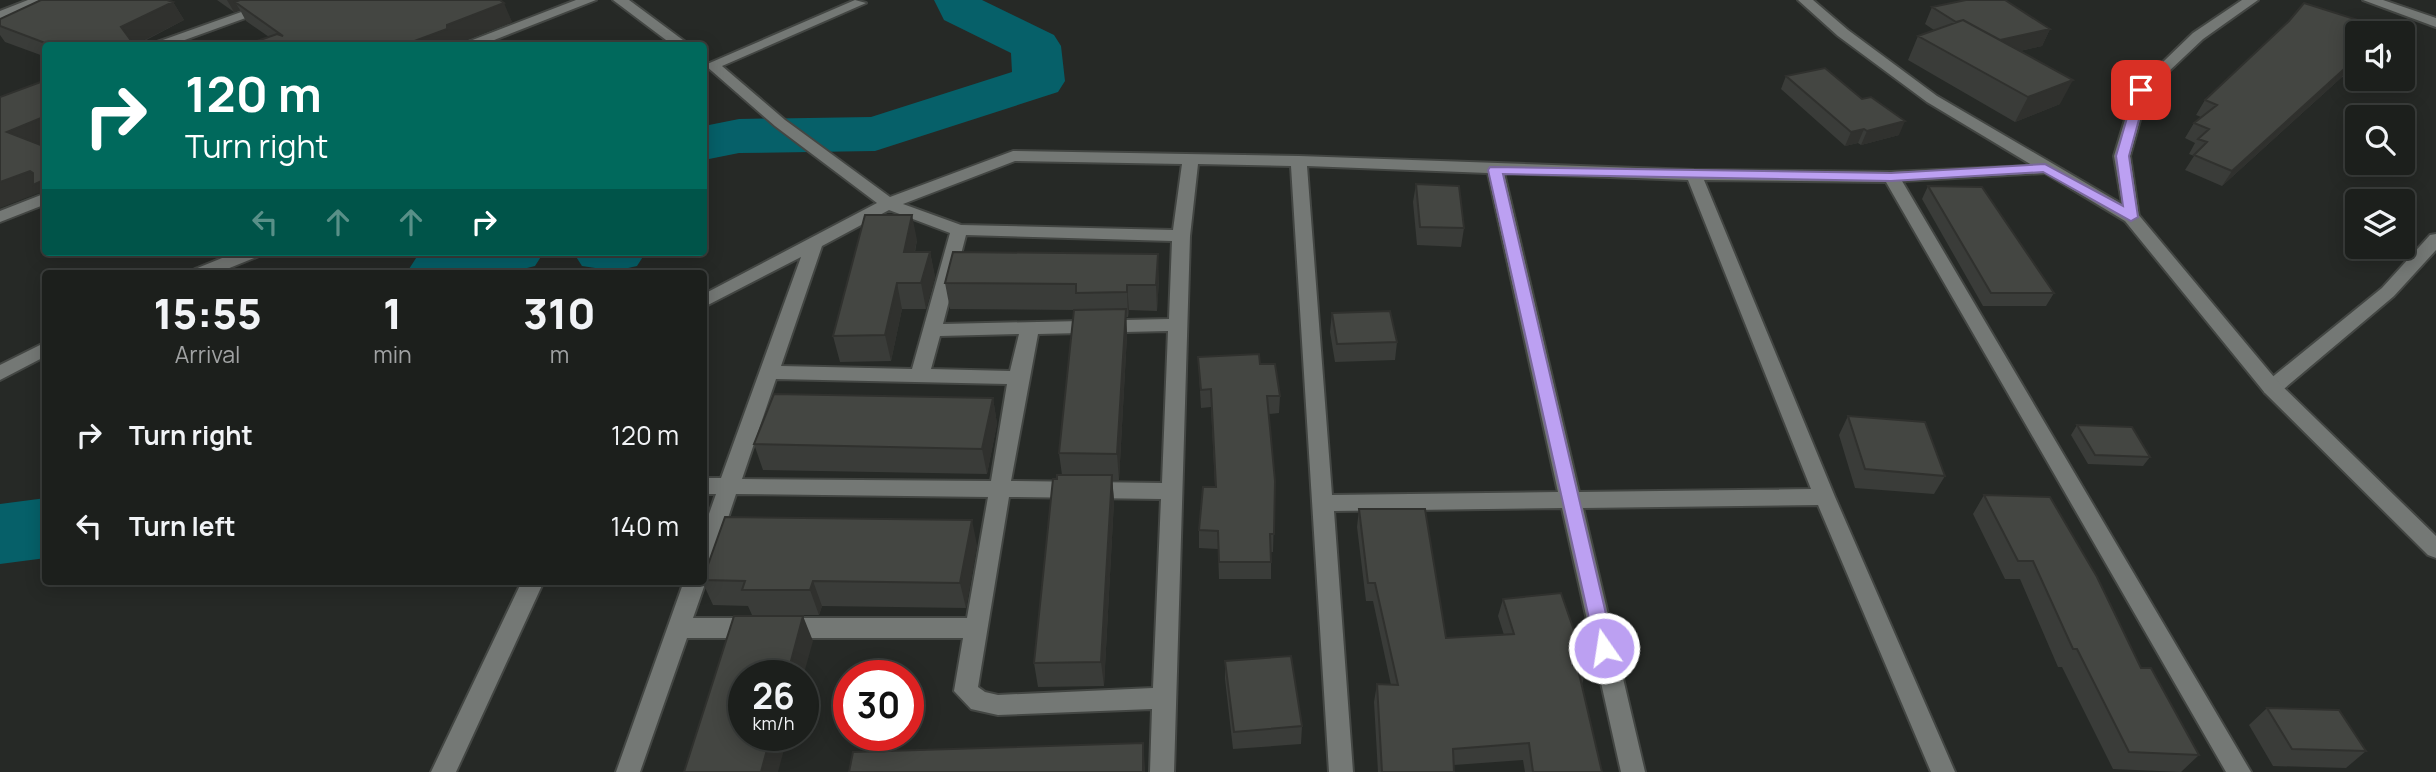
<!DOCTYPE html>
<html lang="en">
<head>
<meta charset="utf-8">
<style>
  :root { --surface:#1c1f1c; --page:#252725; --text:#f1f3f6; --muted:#a0a2a3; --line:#3a3d3b }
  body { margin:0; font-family:Manrope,sans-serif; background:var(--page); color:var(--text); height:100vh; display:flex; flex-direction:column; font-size:26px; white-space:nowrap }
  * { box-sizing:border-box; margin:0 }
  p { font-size:23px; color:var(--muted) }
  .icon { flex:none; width:38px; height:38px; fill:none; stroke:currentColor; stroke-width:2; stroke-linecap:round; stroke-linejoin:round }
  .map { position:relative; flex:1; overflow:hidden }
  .details { position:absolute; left:42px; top:270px; width:665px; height:315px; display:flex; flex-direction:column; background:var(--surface); border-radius:7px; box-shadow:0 4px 18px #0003,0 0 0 2px var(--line) }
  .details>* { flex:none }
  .guide { position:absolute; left:42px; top:42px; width:665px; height:214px; border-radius:7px; box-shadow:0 4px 18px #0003,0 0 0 2px var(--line); background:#00695c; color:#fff; overflow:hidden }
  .fabs { position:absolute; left:2345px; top:21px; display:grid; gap:14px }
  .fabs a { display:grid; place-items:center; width:70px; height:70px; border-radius:7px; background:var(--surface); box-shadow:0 4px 18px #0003,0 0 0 2px var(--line); font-size:35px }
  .speed { position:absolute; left:728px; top:660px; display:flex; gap:14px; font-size:35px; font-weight:700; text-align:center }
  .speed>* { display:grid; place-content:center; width:91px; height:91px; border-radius:50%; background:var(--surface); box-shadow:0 4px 18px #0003,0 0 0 2px var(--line); line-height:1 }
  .speed small { font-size:18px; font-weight:400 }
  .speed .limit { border:10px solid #d22; background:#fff; color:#111 }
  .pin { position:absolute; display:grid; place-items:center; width:60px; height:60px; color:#fff; margin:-30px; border-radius:14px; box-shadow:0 4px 10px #0006 }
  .me { position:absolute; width:77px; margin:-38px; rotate:347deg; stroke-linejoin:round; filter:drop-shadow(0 0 5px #0008) }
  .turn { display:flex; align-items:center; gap:24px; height:147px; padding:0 28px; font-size:32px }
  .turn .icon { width:91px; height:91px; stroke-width:2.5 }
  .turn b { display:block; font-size:49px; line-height:60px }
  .lanes { display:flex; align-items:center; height:66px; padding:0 28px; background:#0003; justify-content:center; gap:35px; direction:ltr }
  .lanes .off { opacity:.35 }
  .eta { display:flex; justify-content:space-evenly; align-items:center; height:119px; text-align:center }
  .eta b { font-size:42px; font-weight:800; line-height:49px }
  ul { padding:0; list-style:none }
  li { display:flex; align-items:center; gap:21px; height:91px; padding:0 28px }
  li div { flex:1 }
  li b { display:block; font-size:26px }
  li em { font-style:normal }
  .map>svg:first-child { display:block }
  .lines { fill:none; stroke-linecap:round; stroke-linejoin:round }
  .river { fill:#066069; fill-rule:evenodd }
  .minor-casing { stroke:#434643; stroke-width:4 }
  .tertiary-casing { stroke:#434643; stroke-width:4 }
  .minor { fill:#747875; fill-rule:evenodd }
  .tertiary { fill:#747875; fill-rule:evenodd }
  .wall { fill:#3a3c39 }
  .shaded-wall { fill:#30312e }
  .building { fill:#444642; stroke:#30312e; stroke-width:2 }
  .route { fill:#bca0f2; stroke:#7a689d; stroke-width:2 }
</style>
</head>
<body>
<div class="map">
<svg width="2436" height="772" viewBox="0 0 2436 772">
  <rect width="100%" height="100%" fill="#262926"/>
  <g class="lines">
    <!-- river -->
    <path class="river" d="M 934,0 L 982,0 L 1054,35 L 1061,46 L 1065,81 L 1058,92 L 875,151 L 739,153 L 704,160 L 704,126 L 739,119 L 871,117 L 1012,72 L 1011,53 L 944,20 Z
      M 429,252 L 544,252 L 535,266 L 507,273 L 411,273 L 409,269 L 418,255 Z
      M 573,252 L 646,252 L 637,266 L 615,271 L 582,266 Z
      M 46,498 L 46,558 L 0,564 L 0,504 Z"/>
    <defs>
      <path id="minor" d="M 28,0 L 47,0 L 0,20 L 0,11 Z
        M 275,0 L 295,0 L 168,46 L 146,46 Z
        M 576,0 L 596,0 L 479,46 L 457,46 Z
        M 613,0 L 629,0 L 691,46 L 674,46 Z
        M 855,0 L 866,3 L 722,66 L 785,120 L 890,197 L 1013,151 L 1299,156 L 1694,170 L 1891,172 L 2051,165 L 2051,171 L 2045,173 L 1902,181 L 2251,772 L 2226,772 L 1886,182 L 1704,180 L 1835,497 L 1955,772 L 1931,772 L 1818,505 L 1583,508 L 1645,772 L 1621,772 L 1562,508 L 1334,511 L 1353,772 L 1329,772 L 1291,166 L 1198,164 L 1190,236 L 1174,772 L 1150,772 L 1152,709 L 998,715 L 971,709 L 954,691 L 963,638 L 687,638 L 640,772 L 616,772 L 684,581 L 704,581 L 704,576 L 706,581 L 693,618 L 967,618 L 988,497 L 736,494 L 715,557 L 712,563 L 704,566 L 704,528 L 716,494 L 704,494 L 704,478 L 721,478 L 801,257 L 704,307 L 704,294 L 877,203 L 775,126 L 705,65 ZM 1015,161 L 1182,164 L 1173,230 L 961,225 L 903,204 ZM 1307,166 L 1488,173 L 1558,492 L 1332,495 ZM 1504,173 L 1688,180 L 1811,489 L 1579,492 ZM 889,210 L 950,233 L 912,369 L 781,366 L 822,246 ZM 966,235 L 1172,241 L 1169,319 L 943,324 ZM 1168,331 L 1162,483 L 1011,481 L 1038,334 ZM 1019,334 L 1010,371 L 931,369 L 940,336 ZM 776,379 L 1007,384 L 991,481 L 742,479 ZM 1009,497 L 1161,499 L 1153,688 L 998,695 L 985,692 L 978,687 Z
        M 2242,0 L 2258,0 L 2203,39 L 2148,91 L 2130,156 L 2139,217 L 2137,221 L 2125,221 L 2114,156 L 2134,90 L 2193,33 Z
        M 2363,0 L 2383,0 L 2436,18 L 2436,27 Z
        M 46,193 L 46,204 L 0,222 L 0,211 Z
        M 2436,234 L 2436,250 L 2394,296 L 2279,393 L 2265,393 L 2262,388 L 2265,383 L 2382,288 L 2430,235 Z
        M 237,252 L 262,252 L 259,256 L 217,273 L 192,273 L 195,269 Z
        M 46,342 L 46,356 L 0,380 L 0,365 Z
        M 522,581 L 544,581 L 456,772 L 431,772 Z"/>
      <path id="tertiary" d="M 1798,0 L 1813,0 L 1848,30 L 1937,96 L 2137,213 L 2279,383 L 2436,536 L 2436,558 L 2428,555 L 2265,393 L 2125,221 L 1927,102 L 1838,36 Z"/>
    </defs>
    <!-- minor casing -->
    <use href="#minor" class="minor-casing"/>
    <!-- tertiary casing -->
    <use href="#tertiary" class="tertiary-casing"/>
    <!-- minor -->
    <use href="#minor" class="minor"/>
    <!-- tertiary -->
    <use href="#tertiary" class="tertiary"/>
  </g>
  <!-- wall -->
  <path class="wall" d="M 217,0 L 501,0 L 512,22 L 456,44 L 269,37 L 246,21 L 240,10 L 234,12 Z
    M 173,2 L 184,20 L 135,46 L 46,46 L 46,57 L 5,42 L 0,35 L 0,19 Z
    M 1932,7 L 2050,29 L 2042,46 L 2020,51 L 2060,104 L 2015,122 L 1908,60 L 1918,36 L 1934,30 L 1925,24 Z
    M 2289,21 L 2357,33 L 2357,63 L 2345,78 L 2342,77 L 2222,186 L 2185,170 L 2194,156 L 2189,154 L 2195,143 L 2185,138 L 2194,123 L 2201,117 L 2196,115 L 2205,100 Z
    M 1786,76 L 1899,135 L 1861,145 L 1858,143 L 1845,146 L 1781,89 Z
    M 1416,184 L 1464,228 L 1461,247 L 1417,245 L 1413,202 Z
    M 1928,186 L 2054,293 L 2046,306 L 1983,306 L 1922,199 Z
    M 917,240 L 915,252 L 930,252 L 935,277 L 926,309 L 902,309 L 891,361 L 840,362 L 833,336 Z
    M 1159,279 L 1157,311 L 1129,310 L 1128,317 L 1126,317 L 1127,335 L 1119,480 L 1112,480 L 1114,501 L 1104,686 L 1038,687 L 1034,663 L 1057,479 L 1062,475 L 1059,453 L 1077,310 L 950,309 L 945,283 Z
    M 1332,313 L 1397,342 L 1395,360 L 1335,362 L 1330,332 Z
    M 1198,357 L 1260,364 L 1280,396 L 1279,413 L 1269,414 L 1275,481 L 1273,552 L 1271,552 L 1271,579 L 1219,579 L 1218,549 L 1199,548 L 1199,530 L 1215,487 L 1211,407 L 1201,408 Z
    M 993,398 L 997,424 L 987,474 L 763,470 L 754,444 Z
    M 1848,416 L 1945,476 L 1934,494 L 1855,488 L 1839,435 Z
    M 2077,425 L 2150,457 L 2143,466 L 2088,464 L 2071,435 Z
    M 1984,495 L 2141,668 L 2199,755 L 2181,772 L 2113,769 L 2062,667 L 2058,667 L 2020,579 L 2005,579 L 1973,514 Z
    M 1359,509 L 1446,638 L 1504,635 L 1498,616 L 1503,599 L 1587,668 L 1582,684 L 1602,772 L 1525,772 L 1523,760 L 1454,765 L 1454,772 L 1378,772 L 1374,702 L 1377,684 L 1391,685 L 1373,601 L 1366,601 L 1357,527 Z
    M 977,545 L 966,608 L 822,606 L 819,615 L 752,615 L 748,606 L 713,605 L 702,581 L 704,581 L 704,576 Z
    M 1225,661 L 1302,726 L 1301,744 L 1233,749 L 1225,679 Z
    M 2267,708 L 2366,751 L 2346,768 L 2273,766 L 2249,725 Z"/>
  <!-- shaded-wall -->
  <path class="shaded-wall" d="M 227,0 L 267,0 L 235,2 L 240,10 L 234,12 Z
    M 173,2 L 184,20 L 133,46 L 121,27 Z
    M 504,3 L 512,22 L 456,44 L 456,46 L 401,46 L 447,25 Z
    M 2050,29 L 2042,46 L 1981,59 L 1989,42 Z
    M 2352,62 L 2342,77 L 2222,186 L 2232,171 Z
    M 2073,80 L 2060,104 L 2015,122 L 2028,97 Z
    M 46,116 L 46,142 L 22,151 L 7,132 Z
    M 1905,121 L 1899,135 L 1861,145 L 1867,131 Z
    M 1864,129 L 1858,143 L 1845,146 L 1851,132 Z
    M 30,171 L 39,182 L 46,179 L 46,202 L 39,193 L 0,208 L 0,182 Z
    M 912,215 L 917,240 L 909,277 L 904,252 Z
    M 930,252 L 935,277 L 926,309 L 921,283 Z
    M 1158,254 L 1159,279 L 1157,311 L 1156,285 Z
    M 897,283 L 902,309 L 891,361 L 885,335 Z
    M 1127,285 L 1129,310 L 1128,317 L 1127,292 Z
    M 1126,309 L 1127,335 L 1119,480 L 1117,454 Z
    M 993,398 L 997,424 L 987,474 L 982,449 Z
    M 1112,475 L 1114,501 L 1104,686 L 1101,662 Z
    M 972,520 L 977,545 L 966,608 L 960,583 Z
    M 813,581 L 822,606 L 819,615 L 810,590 Z
    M 803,616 L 813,641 L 803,677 L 803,676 L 787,676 Z
    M 771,735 L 788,735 L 778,772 L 761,772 Z
    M 1143,743 L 1145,767 L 1145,772 L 1143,772 Z"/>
  <!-- building -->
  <path class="building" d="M 41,0 L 167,0 L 173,2 L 121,27 L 135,46 L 53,46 L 0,26 L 0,19 Z
    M 240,0 L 500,0 L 504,3 L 447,25 L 447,29 L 401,46 L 243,46 L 277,34 L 283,36 L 235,2 Z
    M 1966,0 L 2005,0 L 2050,29 L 2000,40 L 1963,20 L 1956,22 L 1932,7 Z
    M 2304,3 L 2383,28 L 2379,33 L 2357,33 L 2357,61 L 2355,63 L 2352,62 L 2232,171 L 2194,155 L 2207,142 L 2198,139 L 2209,129 L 2194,123 L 2217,105 L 2205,100 L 2289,21 Z
    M 1963,20 L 2073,80 L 2028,97 L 1918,36 Z
    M 1825,68 L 1862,99 L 1871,97 L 1905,121 L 1867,131 L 1864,129 L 1851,132 L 1786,76 Z
    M 46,80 L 46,116 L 7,132 L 46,147 L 46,179 L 33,185 L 33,173 L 30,171 L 0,182 L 0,97 Z
    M 1416,184 L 1459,186 L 1464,228 L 1420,227 Z
    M 1928,186 L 1982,187 L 2054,293 L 1991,293 Z
    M 865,215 L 912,215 L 904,252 L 930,252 L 921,283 L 897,283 L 885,335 L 833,336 Z
    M 953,252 L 1158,254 L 1156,285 L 1127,285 L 1127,292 L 1076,293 L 1076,284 L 945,283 Z
    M 1126,309 L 1117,454 L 1059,453 L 1074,310 Z
    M 1390,311 L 1397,342 L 1337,344 L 1332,313 Z
    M 1259,354 L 1260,364 L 1275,364 L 1280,396 L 1267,396 L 1275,481 L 1274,534 L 1270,534 L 1271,562 L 1219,562 L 1218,531 L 1199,530 L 1203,487 L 1216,487 L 1211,389 L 1201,390 L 1198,357 Z
    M 774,394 L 993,398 L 982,449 L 754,444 Z
    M 1848,416 L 1925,422 L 1945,476 L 1865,469 Z
    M 2077,425 L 2132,427 L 2150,457 L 2095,455 Z
    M 1057,475 L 1112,475 L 1101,662 L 1034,663 L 1053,479 L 1057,479 Z
    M 1984,495 L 2050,497 L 2097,577 L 2141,668 L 2151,668 L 2199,755 L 2129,752 L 2077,649 L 2073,649 L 2033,561 L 2018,561 Z
    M 1359,509 L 1425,509 L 1446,638 L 1514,634 L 1503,599 L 1561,593 L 1587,668 L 1578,669 L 1602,772 L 1533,772 L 1529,743 L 1453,749 L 1454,772 L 1382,772 L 1377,684 L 1398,685 L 1375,583 L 1368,583 Z
    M 725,517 L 972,520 L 960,583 L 813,581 L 810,590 L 742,590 L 745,581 L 704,580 L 704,576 Z
    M 734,616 L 803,616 L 787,676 L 744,676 L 744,735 L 771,735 L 761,772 L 684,772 Z
    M 1291,656 L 1302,726 L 1234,732 L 1225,661 Z
    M 2267,708 L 2339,710 L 2366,751 L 2292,749 Z
    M 1143,743 L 1143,772 L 849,772 L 853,752 Z"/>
  <!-- route -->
  <path class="route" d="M 2141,86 L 2147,90 L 2129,156 L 2138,217 L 2131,221 L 2043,172 L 1891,181 L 1503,174 L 1614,648 L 1611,654 L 1597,654 L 1488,170 L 1490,167 L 1891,173 L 2045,164 L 2123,206 L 2116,156 L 2135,90 Z"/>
</svg>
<div class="fabs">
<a><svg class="icon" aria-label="sound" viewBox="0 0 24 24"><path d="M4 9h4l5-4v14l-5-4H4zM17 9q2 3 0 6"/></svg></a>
<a><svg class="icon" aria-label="search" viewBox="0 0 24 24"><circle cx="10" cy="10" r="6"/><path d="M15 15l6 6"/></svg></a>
<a><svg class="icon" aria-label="layers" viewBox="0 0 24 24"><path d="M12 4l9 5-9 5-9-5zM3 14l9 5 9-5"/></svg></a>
</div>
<div class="speed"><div>26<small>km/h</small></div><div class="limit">30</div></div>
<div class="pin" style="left:2141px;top:90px;background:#d93025"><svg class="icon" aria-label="arrive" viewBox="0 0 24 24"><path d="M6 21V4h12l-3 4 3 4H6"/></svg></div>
<svg class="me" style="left:1604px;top:648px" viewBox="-20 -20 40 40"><circle r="17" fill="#bca0f2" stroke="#fff" stroke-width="3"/><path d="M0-11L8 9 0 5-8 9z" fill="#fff"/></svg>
<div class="guide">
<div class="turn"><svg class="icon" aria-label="right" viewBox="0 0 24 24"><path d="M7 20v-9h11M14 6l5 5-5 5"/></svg><div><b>120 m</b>Turn right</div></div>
<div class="lanes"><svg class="icon off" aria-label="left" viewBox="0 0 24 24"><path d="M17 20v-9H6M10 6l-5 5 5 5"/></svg><svg class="icon off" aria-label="ahead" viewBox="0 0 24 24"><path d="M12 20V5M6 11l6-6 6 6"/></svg><svg class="icon off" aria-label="ahead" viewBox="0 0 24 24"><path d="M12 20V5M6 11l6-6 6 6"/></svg><svg class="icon" aria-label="right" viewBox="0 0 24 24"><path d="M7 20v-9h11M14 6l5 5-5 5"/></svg></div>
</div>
<section class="details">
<div class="eta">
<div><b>15:55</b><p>Arrival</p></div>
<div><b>1</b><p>min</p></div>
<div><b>310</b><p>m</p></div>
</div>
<ul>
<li><svg class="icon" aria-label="right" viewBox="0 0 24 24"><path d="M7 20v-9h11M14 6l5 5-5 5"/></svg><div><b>Turn right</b></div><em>120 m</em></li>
<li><svg class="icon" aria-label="left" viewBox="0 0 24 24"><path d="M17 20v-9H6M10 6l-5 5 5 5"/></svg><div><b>Turn left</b></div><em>140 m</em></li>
</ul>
</section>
</div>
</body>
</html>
